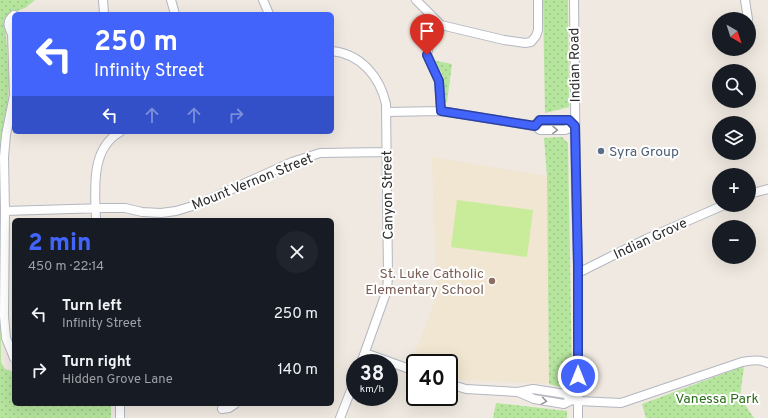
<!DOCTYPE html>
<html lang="en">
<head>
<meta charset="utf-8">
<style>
  :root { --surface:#171b24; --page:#20242c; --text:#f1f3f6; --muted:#9ea1a6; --accent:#4264fb }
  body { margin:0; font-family:Overpass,sans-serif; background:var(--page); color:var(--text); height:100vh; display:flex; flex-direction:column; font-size:15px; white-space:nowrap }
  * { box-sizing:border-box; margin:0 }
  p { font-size:13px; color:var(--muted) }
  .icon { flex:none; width:22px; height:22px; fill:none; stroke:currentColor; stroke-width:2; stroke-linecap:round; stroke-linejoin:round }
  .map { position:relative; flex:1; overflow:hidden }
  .drawer { position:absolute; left:12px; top:218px; width:322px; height:188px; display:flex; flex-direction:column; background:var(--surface); border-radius:6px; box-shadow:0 4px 16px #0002 }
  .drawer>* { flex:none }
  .top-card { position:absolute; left:12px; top:12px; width:322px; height:122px; border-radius:6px; box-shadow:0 4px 16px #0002; background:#4264fb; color:#fff; overflow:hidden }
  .needle { width:26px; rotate:141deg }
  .buttons { position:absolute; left:712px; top:12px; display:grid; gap:8px }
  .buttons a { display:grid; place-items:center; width:44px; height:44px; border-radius:50%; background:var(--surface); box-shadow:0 4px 16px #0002; font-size:20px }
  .speed { position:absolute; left:346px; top:354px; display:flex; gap:8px; font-size:20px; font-weight:700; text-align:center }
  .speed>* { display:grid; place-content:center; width:52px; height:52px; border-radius:50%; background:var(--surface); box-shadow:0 4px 16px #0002; line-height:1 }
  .speed small { font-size:10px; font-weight:400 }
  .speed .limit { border:2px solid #111; border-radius:6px; background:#fff; color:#111 }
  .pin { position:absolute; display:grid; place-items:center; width:34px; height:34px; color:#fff; margin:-41px -17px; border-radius:50% 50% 50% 0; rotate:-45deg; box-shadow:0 0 4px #0007 }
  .pin .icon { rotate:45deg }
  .me { position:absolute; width:44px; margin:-22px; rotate:0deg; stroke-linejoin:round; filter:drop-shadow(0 0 3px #0008) }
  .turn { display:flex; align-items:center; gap:14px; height:84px; padding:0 16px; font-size:18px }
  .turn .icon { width:52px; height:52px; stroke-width:2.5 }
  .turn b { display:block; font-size:28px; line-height:34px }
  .lanes { display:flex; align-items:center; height:38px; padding:0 16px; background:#0003; justify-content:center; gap:20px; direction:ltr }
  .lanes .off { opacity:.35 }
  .round { display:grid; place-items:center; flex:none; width:42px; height:42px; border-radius:21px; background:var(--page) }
  .summary { display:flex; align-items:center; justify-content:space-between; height:68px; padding:0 16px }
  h1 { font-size:24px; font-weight:800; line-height:30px; color:var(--accent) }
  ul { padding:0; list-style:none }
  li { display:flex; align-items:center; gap:12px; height:56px; padding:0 16px }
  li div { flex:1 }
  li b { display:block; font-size:15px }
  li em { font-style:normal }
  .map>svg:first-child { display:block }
  .education { fill:#f0e6d1 }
  .park { fill:url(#park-dots) }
  .pitch { fill:#c9ec9a }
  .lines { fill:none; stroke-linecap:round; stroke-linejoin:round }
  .minor-casing { stroke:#b4b7c1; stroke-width:10 }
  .minor { stroke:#fff; stroke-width:8 }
  .oneway { stroke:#969696 }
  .route-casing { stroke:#2b41a3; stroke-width:10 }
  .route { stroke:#4264fb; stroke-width:7 }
  .service-dot { fill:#5c6f8a; stroke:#fff; stroke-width:1.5 }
  .education-dot { fill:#8d6e63; stroke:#fff; stroke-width:1.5 }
  .labels { text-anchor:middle; stroke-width:4; stroke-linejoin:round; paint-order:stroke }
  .street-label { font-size:14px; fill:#2e2e2e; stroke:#fff }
  .service-label { font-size:14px; fill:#4e5e75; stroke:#fff; text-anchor:start }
  .education-label { font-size:14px; fill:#785e54; stroke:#fff; text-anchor:end }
  .park-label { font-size:14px; fill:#2c6e1b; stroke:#fff }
</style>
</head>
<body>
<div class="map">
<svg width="768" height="418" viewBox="0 0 768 418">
  <defs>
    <pattern id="park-dots" width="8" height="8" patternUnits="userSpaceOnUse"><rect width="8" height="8" fill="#b6e59e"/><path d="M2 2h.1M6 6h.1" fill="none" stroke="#9dc588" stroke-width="1.8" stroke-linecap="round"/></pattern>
  </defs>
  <rect width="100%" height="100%" fill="#efe9e1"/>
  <!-- education -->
  <path class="education" d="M 432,157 L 547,176 L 549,384 L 465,380 L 449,377 L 449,363 L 415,363 L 415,364 L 411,362 L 434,304 L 436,293 Z"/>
  <!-- park -->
  <path class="park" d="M 0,0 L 35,0 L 25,8 L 11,13 L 5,23 L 9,80 L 8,99 L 1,138 L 0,187 Z
    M 543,0 L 568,0 L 569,107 L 545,113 Z
    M 432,60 L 452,64 L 447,102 L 443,102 C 443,91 446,79 440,70 C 438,66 434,65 432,60 Z
    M 562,137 L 568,143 L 572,379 L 564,388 L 549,384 L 547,176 L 544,138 Z
    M 0,227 L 1,362 L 5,369 L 14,372 L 14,404 L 111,404 L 111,418 L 0,418 Z
    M 744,366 L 740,397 L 754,418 L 646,418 L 642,404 Z
    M 496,403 L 567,411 L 567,418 L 493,418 Z"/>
  <!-- pitch -->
  <path class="pitch" d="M 457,200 L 533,210 L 527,257 L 451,247 Z"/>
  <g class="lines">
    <defs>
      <path id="minor" d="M 103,0 L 104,14
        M 171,0 L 175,14
        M 263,0 L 269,14
        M 416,0 L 441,25 L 504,40 L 525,43 L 531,42 L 536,36 L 538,30 L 538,0
        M 574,0 L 576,194 L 578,265 L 578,418
        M 745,0 L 748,19
        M 14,15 C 6,21 8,26 12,34 L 14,95 L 6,135 L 4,157 L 5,211 L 4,316 L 6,338 L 14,358
        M 441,25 L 430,40 L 427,55 L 439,81 L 441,111
        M 332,51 C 361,54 380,77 386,104 L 388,276 L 387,290 L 361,363
        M 386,112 L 441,111 L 535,126 L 540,130 L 565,130 L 575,126
        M 535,126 L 539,120 L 569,120 L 575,126
        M 749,194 L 768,189
        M 5,211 L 104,208 L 125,208 L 142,212 L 161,213 L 176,211 L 199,204 L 292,162 L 320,153 L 386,152
        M 96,220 C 95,190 90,149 120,132
        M 578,272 L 582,271 L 646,239 L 724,205
        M 365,353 L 415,371
        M 449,384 L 466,389 L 518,392 L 533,389 L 565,394 L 572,400 L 578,401 L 621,403 L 742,362 C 751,360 760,359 768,363
        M 518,392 L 534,399 L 564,404 L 572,400
        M 120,404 L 120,418
        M 222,409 L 229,408 L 235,404
        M 340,418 L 355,380"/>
    </defs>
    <!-- minor casing -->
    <use href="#minor" class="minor-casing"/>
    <!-- minor -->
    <use href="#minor" class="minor"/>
  </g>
  <!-- one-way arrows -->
  <defs><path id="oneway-chevron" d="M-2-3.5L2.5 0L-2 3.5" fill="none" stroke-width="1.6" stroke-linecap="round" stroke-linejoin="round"/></defs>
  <g class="oneway">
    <use href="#oneway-chevron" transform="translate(555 130) rotate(1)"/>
    <use href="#oneway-chevron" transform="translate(544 401) rotate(9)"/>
  </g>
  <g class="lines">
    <defs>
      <path id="route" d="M 427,55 L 439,81 L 441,111 L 535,126 L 540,120 L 569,120 L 575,126 L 578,265 L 578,376"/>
    </defs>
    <!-- route casing -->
    <use href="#route" class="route-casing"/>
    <!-- route -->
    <use href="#route" class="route"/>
  </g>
  <!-- markers -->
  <circle class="service-dot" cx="601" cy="151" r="4"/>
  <circle class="education-dot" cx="492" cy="281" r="4"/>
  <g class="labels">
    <!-- street labels -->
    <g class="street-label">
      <text transform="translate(574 65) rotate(-91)" y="5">Indian Road</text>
      <text transform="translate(252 181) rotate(-22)" y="5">Mount Vernon Street</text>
      <text transform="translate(387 195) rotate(-91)" y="5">Canyon Street</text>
      <text transform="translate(650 238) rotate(-25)" y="5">Indian Grove</text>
    </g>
    <!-- service labels -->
    <g class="service-label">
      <text x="609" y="156">Syra Group</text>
    </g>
    <!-- education labels -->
    <g class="education-label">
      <text x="484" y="278">St. Luke Catholic<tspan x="484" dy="16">Elementary School</tspan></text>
    </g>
    <!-- park labels -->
    <g class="park-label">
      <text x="717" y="403">Vanessa Park</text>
    </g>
  </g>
</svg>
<div class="buttons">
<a><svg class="needle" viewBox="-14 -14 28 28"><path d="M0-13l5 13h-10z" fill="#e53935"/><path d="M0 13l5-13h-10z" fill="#9ea1a6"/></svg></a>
<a><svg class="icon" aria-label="search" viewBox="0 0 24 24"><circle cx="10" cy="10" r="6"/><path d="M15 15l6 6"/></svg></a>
<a><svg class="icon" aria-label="layers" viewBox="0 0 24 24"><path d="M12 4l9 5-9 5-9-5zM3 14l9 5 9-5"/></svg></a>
<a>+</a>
<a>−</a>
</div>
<div class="speed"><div>38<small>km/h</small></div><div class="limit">40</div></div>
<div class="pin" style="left:427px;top:55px;background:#d93025"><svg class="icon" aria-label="arrive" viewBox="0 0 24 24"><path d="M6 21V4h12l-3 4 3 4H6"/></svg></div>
<svg class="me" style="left:578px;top:376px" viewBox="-20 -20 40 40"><circle r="17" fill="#4264fb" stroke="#fff" stroke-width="3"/><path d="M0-11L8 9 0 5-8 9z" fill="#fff"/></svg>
<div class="top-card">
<div class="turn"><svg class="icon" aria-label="left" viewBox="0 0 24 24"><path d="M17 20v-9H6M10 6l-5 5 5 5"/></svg><div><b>250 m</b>Infinity Street</div></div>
<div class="lanes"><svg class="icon" aria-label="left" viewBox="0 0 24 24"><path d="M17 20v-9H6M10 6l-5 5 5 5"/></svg><svg class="icon off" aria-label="ahead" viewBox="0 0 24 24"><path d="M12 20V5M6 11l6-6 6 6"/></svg><svg class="icon off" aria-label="ahead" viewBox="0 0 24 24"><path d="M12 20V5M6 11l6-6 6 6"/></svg><svg class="icon off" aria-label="right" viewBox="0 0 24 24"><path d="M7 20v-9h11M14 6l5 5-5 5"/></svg></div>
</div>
<section class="drawer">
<div class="summary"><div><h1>2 min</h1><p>450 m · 22:14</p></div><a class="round"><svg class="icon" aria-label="close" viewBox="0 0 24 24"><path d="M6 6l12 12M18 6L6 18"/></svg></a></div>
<ul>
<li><svg class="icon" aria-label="left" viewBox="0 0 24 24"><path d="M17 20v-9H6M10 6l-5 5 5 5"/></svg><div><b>Turn left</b><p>Infinity Street</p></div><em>250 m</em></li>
<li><svg class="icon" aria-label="right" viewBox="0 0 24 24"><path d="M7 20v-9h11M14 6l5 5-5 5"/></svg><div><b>Turn right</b><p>Hidden Grove Lane</p></div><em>140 m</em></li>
</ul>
</section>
</div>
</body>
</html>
